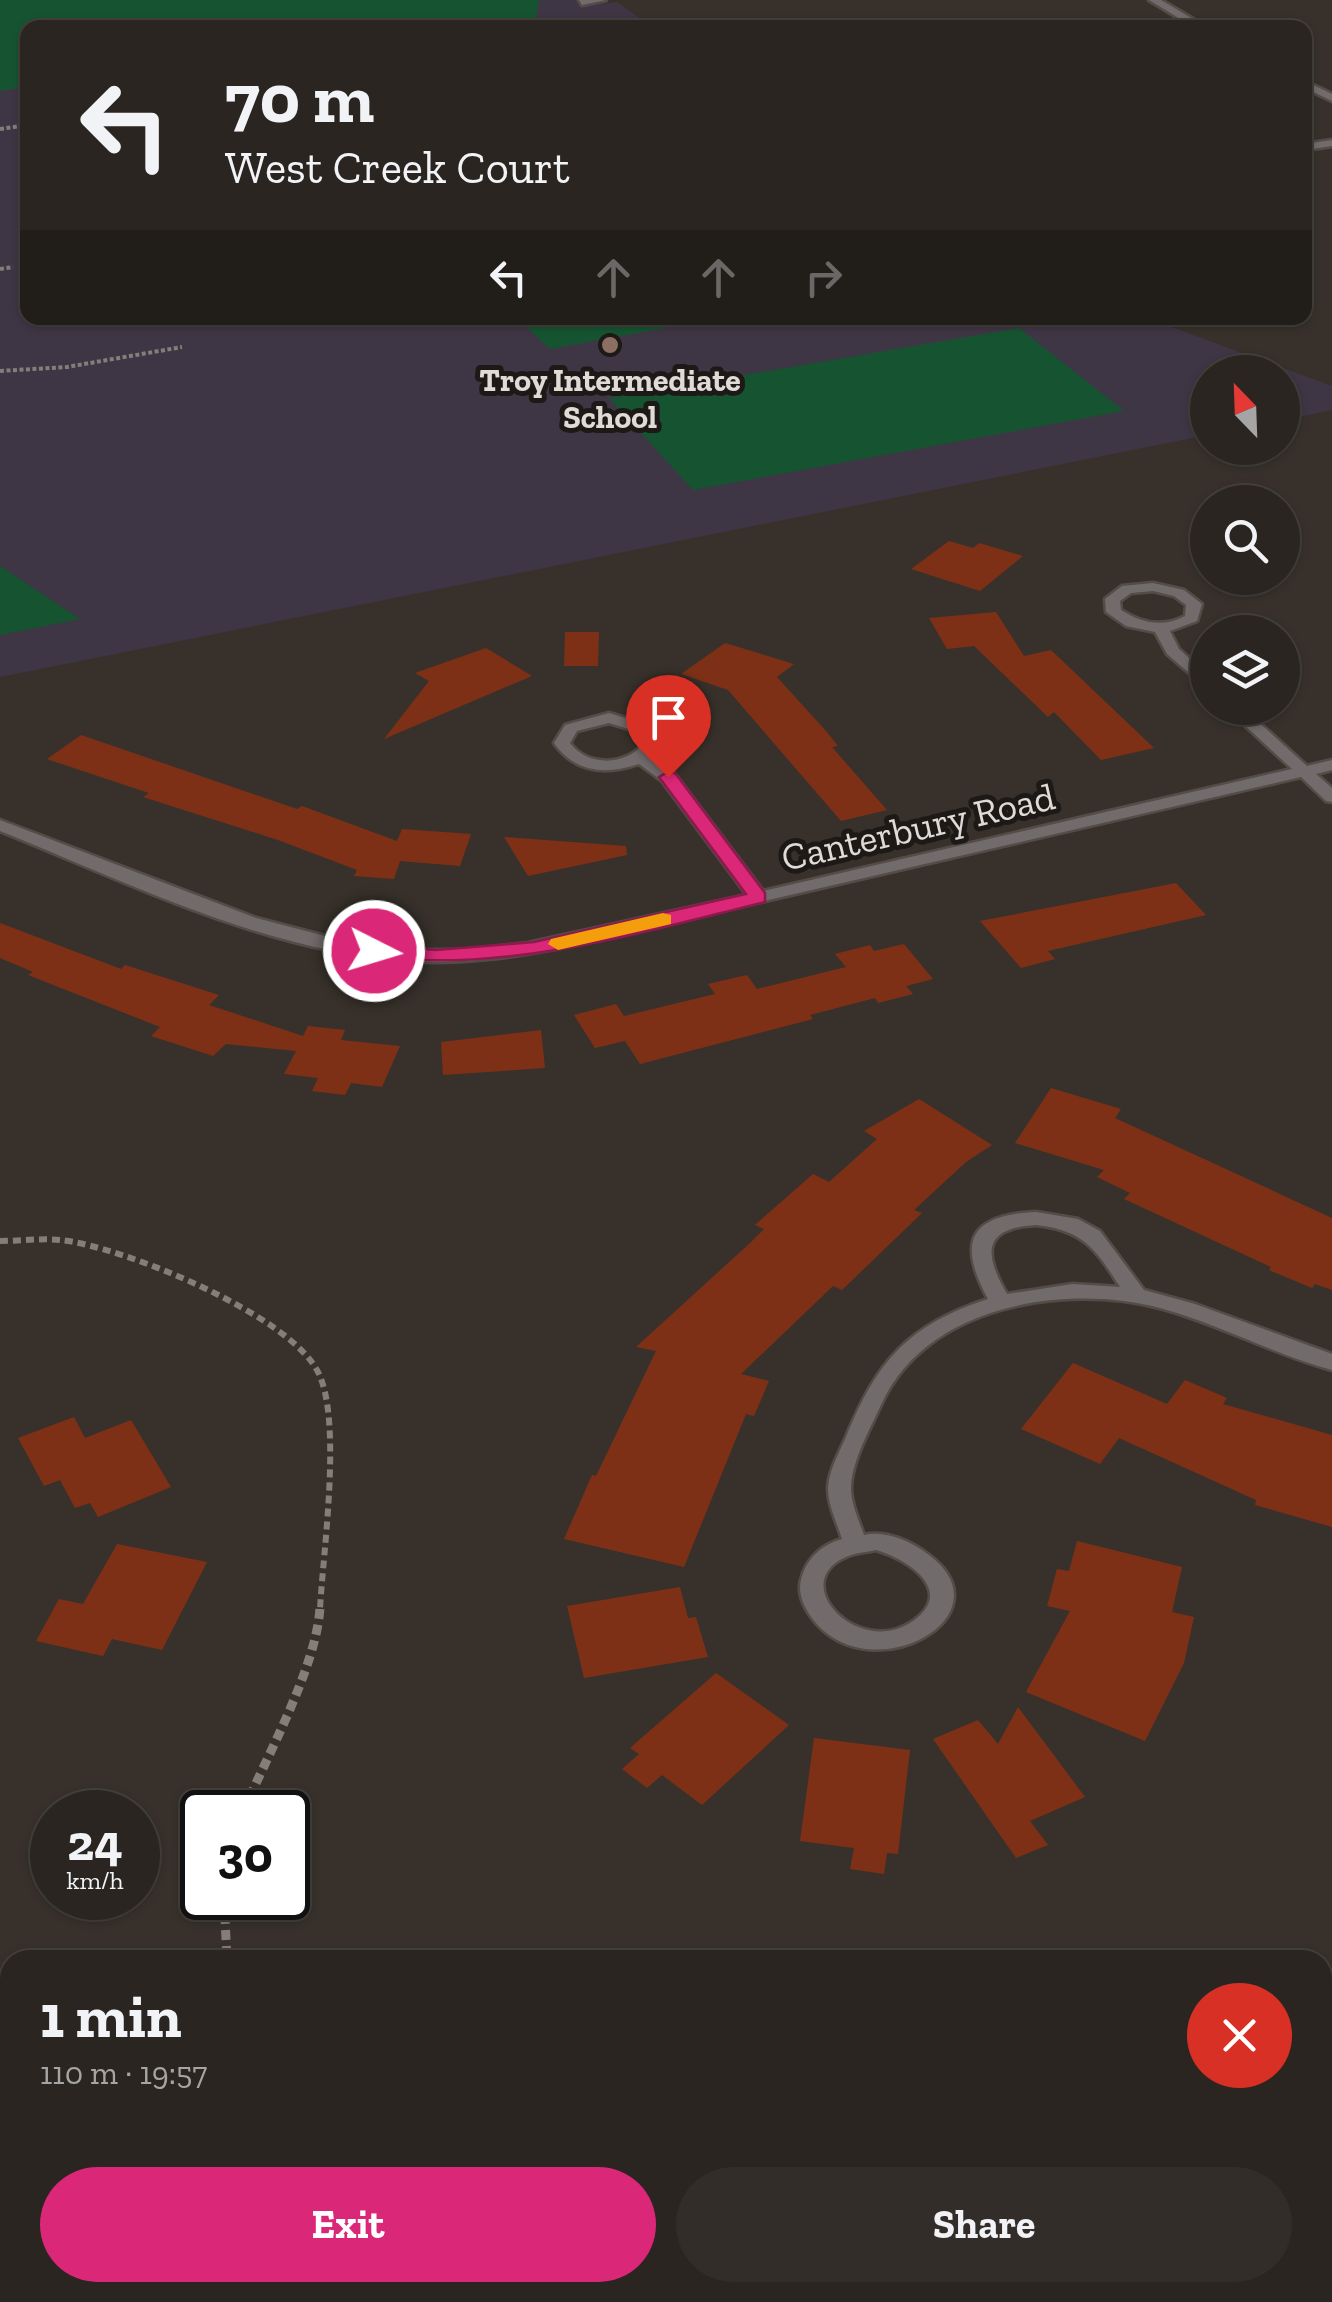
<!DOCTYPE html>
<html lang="en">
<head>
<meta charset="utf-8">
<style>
  :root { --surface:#2a2520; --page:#322d29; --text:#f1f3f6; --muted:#a5a5a5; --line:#46423e; --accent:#db2777 }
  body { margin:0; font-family:"Zilla Slab",serif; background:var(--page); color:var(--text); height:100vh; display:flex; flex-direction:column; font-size:38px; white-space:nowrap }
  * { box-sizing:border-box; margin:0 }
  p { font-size:32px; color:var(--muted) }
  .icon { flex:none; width:55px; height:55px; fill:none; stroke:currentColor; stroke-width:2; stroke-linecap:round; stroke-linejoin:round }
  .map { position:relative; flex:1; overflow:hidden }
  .drawer { position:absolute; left:0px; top:1950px; width:1332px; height:352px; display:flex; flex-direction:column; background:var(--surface); border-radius:30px 30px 0 0; box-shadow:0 2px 8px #0004,0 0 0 2px var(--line) }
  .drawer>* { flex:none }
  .hud { position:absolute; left:20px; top:20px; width:1292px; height:305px; border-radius:20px; box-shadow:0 2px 8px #0004,0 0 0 2px var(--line); background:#2a2520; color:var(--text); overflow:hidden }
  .needle { width:65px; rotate:337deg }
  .buttons { position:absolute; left:1190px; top:355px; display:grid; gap:20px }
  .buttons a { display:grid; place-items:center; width:110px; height:110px; border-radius:50%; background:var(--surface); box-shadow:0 2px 8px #0004,0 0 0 2px var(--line); font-size:50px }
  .speed { position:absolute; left:30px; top:1790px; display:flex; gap:20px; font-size:50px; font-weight:700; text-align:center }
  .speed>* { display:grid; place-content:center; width:130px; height:130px; border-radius:50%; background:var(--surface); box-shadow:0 2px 8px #0004,0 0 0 2px var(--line); line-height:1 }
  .speed small { font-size:25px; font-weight:400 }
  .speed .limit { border:5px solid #111; border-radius:15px; background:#fff; color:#111 }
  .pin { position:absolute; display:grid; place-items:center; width:85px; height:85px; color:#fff; margin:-102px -42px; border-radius:50% 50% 50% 0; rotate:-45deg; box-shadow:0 0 10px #0007 }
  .pin .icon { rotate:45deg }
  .me { position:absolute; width:110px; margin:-55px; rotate:95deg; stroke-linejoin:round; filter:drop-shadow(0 0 8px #0008) }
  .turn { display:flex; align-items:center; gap:35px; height:210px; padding:0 40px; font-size:45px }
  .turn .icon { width:130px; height:130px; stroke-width:2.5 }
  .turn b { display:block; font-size:70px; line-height:85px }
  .lanes { display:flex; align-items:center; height:95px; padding:0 40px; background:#0003; justify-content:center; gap:50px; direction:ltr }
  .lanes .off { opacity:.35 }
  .round { display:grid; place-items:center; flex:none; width:105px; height:105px; border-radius:52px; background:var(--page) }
  .overview { display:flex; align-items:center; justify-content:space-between; height:170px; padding:0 40px }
  h1 { font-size:60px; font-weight:800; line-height:75px }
  .action { display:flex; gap:20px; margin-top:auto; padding:20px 40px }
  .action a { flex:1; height:115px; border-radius:60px; background:var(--accent); color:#fff; font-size:40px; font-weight:800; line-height:115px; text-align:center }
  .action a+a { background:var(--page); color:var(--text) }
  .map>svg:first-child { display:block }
  .education { fill:#3f3645 }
  .green { fill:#165431 }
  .building { fill:#7e3017 }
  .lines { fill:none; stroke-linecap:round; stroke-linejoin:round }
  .street-casing { stroke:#534c47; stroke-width:5 }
  .path-far2 { stroke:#847e79; stroke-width:4; stroke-dasharray:4 2.5; stroke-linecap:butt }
  .path-far1 { stroke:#847e79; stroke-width:6; stroke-dasharray:8 5; stroke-linecap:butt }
  .path { stroke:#847e79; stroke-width:9; stroke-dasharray:10 6; stroke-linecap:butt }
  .street { fill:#716c6b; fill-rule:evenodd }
  .route { fill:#db2777; stroke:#8e194d; stroke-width:2.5 }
  .slow { fill:#f59e0b }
  .education-dot { fill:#8d6e63; stroke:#1d1917; stroke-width:4 }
  .labels { text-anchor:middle; stroke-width:10; stroke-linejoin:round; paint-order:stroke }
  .far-poi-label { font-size:32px; font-weight:bold; fill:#e0dbd7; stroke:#1d1917 }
  .street-label { font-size:38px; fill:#e0dbd7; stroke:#1d1917 }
</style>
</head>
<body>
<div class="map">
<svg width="1332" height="2302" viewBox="0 0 1332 2302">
  <rect width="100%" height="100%" fill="#38312b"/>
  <!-- education -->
  <path class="education" d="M 0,0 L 576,0 L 584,6 L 617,2 L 652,27 L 28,28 L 28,318 L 1147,318 L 1332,386 L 1332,410 L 1283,420 L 1282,372 L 1208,372 L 1207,435 L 0,677 Z"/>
  <!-- green -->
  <path class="green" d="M 0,0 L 539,0 L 535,27 L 28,28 L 27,87 L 0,91 Z
    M 517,318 L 672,318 L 681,325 L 550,349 Z
    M 1019,328 L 1124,411 L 693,490 L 609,398 Z
    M 0,566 L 80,619 L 0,635 Z"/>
  <!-- building -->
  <path class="building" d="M 949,541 L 973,548 L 979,543 L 1023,556 L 980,591 L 911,569 Z
    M 996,612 L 1024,656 L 1051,650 L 1154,748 L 1101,760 L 1054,712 L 1048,717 L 974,646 L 947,649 L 929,618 Z
    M 565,632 L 599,632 L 598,666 L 564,666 Z
    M 725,643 L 794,664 L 777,677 L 826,731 L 838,746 L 832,747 L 887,810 L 841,821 L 728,690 L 681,674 Z
    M 486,648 L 532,676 L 384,739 L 429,681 L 415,673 Z
    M 81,735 L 297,809 L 302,806 L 397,841 L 402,829 L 471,834 L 460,866 L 400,861 L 394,879 L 354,876 L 357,870 L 278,840 L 143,797 L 149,793 L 47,759 Z
    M 504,837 L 626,846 L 627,855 L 528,876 Z
    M 1176,883 L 1206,915 L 1048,951 L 1055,959 L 1021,968 L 980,921 Z
    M 0,923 L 121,969 L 125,965 L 219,995 L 209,1005 L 303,1036 L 308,1026 L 345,1030 L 341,1040 L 400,1046 L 382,1087 L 351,1083 L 345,1095 L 312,1091 L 318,1078 L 284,1074 L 296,1051 L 226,1044 L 213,1056 L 151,1036 L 160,1027 L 28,975 L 33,972 L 0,958 Z
    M 904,944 L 933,979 L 906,986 L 913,994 L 878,1003 L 875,998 L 810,1015 L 813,1019 L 640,1064 L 625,1041 L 595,1048 L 574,1015 L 616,1004 L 624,1016 L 715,994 L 708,984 L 747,975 L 757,989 L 846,967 L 835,954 L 870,945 L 874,951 Z
    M 541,1030 L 545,1068 L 443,1075 L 441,1042 Z
    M 1051,1088 L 1121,1109 L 1115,1118 L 1332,1218 L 1332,1290 L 1315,1284 L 1312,1288 L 1269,1270 L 1271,1267 L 1124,1199 L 1130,1193 L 1097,1177 L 1104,1170 L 1015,1143 Z
    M 919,1099 L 992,1145 L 966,1162 L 914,1210 L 922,1213 L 842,1290 L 833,1286 L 741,1374 L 769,1381 L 754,1416 L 746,1414 L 684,1567 L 564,1539 L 592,1475 L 596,1476 L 656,1351 L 636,1347 L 750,1243 L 764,1229 L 755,1225 L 813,1174 L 829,1182 L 877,1139 L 864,1131 Z
    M 1073,1363 L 1167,1404 L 1185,1380 L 1227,1398 L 1223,1404 L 1332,1435 L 1332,1527 L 1255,1505 L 1256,1500 L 1119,1438 L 1100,1464 L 1021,1429 Z
    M 74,1417 L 85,1438 L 131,1420 L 171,1487 L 98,1517 L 90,1503 L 75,1508 L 60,1480 L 44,1486 L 18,1438 Z
    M 1077,1541 L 1182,1567 L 1172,1612 L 1194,1617 L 1184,1663 L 1145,1741 L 1026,1692 L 1070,1611 L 1047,1606 L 1057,1569 L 1069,1571 Z
    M 117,1544 L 207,1562 L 162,1650 L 112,1639 L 103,1656 L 36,1641 L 59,1599 L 83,1604 Z
    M 680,1587 L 688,1618 L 696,1617 L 708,1657 L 584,1678 L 567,1606 Z
    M 716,1673 L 789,1725 L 702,1805 L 662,1775 L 647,1788 L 622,1769 L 639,1754 L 630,1748 Z
    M 1018,1707 L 1085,1797 L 1030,1821 L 1048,1845 L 1016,1858 L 933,1739 L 978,1720 L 998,1744 Z
    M 814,1738 L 910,1750 L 898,1854 L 887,1853 L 884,1874 L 850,1869 L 854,1848 L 800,1841 Z"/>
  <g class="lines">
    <defs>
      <path id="street" d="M 579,0 L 606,0 L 582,5 Z
        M 1149,0 L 1161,0 L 1208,28 L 1195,28 Z
        M 1305,81 L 1332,94 L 1332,101 L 1305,88 Z
        M 1332,140 L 1332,146 L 1305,150 L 1305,144 Z
        M 1153,583 L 1184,590 L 1202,604 L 1197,621 L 1170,631 L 1179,649 L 1208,675 L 1208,689 L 1167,654 L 1155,632 L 1126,626 L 1106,612 L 1105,599 L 1122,586 ZM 1153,591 L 1174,596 L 1186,605 L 1185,616 C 1163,628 1141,623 1121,610 L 1120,601 L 1131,593 Z
        M 1226,708 L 1243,708 L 1307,766 L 1332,760 L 1332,770 L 1316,774 L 1332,788 L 1332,802 L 1326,801 L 1301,777 L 570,946 C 515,957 460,965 404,961 C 263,950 129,883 0,831 L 0,820 L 256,918 L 352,943 L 401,950 L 465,950 L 528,943 L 747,895 L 662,781 L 639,764 C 606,775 575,773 554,743 L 565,725 L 609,713 L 652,726 L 660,743 L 650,757 L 674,773 L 763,891 L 1292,769 ZM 609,723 L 639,732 L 644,743 C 626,766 588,767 570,743 L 577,731 Z
        M 1036,1212 L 1078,1219 L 1100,1231 L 1144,1290 L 1195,1304 L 1332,1354 L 1332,1370 C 1273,1354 1219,1324 1160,1308 C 1065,1283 925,1305 881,1405 C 870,1429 850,1464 851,1491 C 852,1506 859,1521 864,1535 C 886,1530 911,1541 929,1555 C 1010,1616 873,1691 815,1622 C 806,1611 797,1595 801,1580 C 806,1559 821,1545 842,1539 C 837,1523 828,1505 828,1488 C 829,1470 839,1453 846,1437 C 877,1361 908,1325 988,1299 C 957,1242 969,1215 1036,1212 ZM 1036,1225 C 1083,1230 1096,1249 1120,1287 L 1073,1284 L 1007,1294 C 983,1253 983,1228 1036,1225 ZM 876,1550 C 908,1559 956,1591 913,1621 C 859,1659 786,1583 846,1557 C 854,1553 867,1552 876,1550 Z"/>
    </defs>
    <!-- street casing -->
    <use href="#street" class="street-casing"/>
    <!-- path-far2 -->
    <path class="path-far2" d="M 0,129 L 28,125
      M 0,269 L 13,267
      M 0,371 L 67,367 L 182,347"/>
    <!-- path-far1 -->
    <path class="path-far1" d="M 0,1241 C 20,1241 41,1238 61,1240 C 123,1247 292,1315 319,1374 C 342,1424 323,1552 320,1609"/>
    <!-- path -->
    <path class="path" d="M 243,1812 C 267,1756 317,1666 320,1607
      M 224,1898 L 227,1960
      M 0,2282 L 10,2272"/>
    <!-- street -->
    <use href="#street" class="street"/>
  </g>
  <!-- route -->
  <path class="route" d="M 668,772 L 675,773 L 765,893 L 765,902 C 647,931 523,968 400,959 C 387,958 373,960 364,951 L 374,945 L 436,950 L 534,942 L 746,894 L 659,777 Z"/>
  <!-- slow -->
  <path class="slow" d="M 663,913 L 671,915 L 671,924 L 558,950 L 548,944 L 551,939 Z"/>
  <!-- markers -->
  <circle class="education-dot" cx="610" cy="345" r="10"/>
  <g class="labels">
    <!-- far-poi labels -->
    <g class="far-poi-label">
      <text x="610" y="391">Troy Intermediate<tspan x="610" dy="37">School</tspan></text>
    </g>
    <!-- street labels -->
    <g class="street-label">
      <text transform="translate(918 827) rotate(-13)" y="13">Canterbury Road</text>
    </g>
  </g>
</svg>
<div class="buttons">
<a><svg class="needle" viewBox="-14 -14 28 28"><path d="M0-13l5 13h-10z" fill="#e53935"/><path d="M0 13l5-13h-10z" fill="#a5a5a5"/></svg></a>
<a><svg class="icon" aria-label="search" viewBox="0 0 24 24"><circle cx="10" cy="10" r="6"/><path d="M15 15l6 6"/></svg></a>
<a><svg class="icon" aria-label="layers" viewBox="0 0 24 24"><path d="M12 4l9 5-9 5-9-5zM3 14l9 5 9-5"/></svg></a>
</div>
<div class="speed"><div>24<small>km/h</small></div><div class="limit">30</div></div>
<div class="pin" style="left:668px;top:777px;background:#d93025"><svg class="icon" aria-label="arrive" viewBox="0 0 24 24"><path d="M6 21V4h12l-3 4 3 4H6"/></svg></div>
<svg class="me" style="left:374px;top:951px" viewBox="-20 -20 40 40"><circle r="17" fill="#db2777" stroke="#fff" stroke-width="3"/><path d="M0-11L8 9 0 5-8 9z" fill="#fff"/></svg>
<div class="hud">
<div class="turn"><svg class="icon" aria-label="left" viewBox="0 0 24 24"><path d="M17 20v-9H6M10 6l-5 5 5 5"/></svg><div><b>70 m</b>West Creek Court</div></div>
<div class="lanes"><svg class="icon" aria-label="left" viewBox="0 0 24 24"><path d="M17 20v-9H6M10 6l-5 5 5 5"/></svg><svg class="icon off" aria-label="ahead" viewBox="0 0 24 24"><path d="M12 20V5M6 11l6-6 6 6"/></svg><svg class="icon off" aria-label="ahead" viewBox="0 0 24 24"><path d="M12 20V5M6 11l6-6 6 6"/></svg><svg class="icon off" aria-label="right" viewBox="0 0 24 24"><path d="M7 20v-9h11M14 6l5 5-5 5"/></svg></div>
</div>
<section class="drawer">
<div class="overview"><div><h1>1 min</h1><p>110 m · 19:57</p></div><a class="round" style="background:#d93025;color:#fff"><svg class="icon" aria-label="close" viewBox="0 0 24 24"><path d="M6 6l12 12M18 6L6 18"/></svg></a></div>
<div class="action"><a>Exit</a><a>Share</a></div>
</section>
</div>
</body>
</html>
